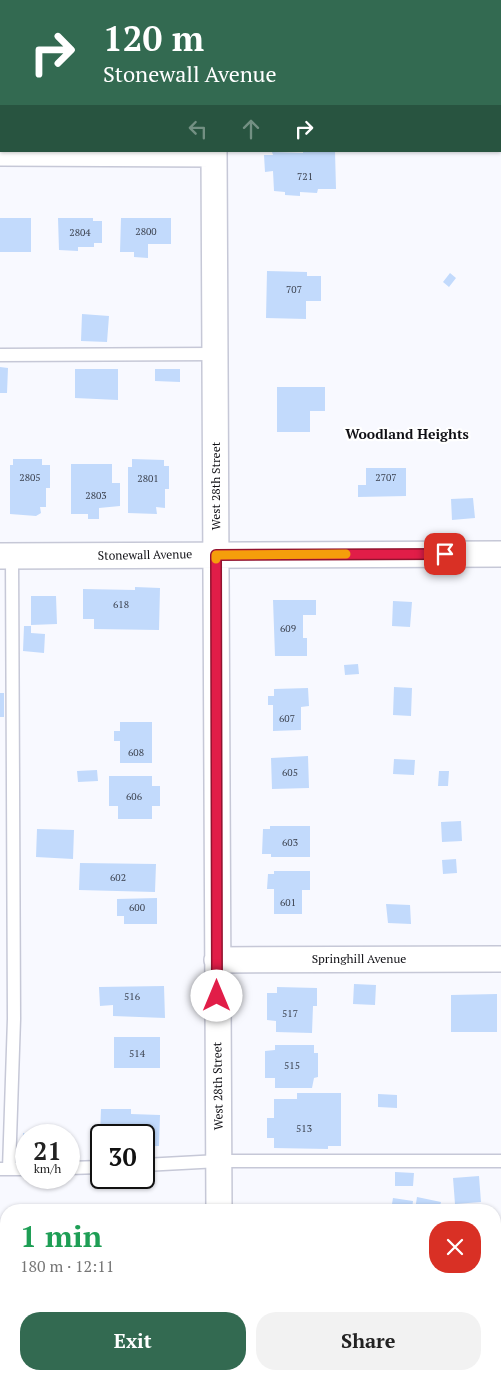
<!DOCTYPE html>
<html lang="en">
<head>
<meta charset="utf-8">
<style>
  :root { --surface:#fff; --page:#f2f2f2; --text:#222; --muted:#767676; --accent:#336a51 }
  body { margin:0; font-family:"PT Serif",serif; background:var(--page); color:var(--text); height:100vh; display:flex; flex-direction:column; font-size:19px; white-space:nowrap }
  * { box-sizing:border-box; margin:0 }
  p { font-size:16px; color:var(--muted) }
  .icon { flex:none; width:28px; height:28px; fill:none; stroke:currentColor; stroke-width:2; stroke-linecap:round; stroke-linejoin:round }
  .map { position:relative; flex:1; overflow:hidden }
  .panel { position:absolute; left:0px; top:1204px; width:501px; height:176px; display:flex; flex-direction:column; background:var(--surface); border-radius:20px 20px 0 0; box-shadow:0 1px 4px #0004 }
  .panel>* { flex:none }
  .banner { position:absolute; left:0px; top:0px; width:501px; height:152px; box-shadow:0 1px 4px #0004; background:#336a51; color:#fff; overflow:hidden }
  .speed { position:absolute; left:15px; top:1124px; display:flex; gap:10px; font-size:25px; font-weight:700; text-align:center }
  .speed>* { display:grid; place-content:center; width:65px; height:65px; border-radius:50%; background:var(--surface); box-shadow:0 1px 4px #0004; line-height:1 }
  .speed small { font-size:12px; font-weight:400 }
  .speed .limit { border:2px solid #111; border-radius:8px; background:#fff; color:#111 }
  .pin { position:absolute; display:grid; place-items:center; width:42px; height:42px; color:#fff; margin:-21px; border-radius:10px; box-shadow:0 2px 8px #0006 }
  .me { position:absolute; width:55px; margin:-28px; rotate:0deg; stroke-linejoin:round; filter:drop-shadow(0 0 4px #0008) }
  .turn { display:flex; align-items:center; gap:18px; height:105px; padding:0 20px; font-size:22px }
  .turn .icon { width:65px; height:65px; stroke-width:2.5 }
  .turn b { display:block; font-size:35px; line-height:42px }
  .lanes { display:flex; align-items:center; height:48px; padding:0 20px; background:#0003; justify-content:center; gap:25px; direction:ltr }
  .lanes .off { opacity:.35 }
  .round { display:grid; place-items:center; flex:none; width:52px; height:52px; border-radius:20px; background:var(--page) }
  .summary { display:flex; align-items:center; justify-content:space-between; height:85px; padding:0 20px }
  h1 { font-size:30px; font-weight:700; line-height:38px; color:#1e9e55 }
  .button { display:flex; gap:10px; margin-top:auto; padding:10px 20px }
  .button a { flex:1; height:58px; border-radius:20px; background:var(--accent); color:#fff; font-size:20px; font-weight:700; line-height:58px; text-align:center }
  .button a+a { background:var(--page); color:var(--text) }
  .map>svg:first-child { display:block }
  .building { fill:#c2dafc }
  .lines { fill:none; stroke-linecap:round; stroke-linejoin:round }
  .service-casing { stroke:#c6c8d7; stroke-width:15 }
  .minor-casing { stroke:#c6c8d7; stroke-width:28 }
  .primary-casing { stroke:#d4d4d5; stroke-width:30 }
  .service { stroke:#fff; stroke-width:12 }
  .minor { stroke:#fff; stroke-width:25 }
  .primary { stroke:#d6b8fc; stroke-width:28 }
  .route-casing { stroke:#92132f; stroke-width:12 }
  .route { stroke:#e11d48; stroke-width:9 }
  .slow { stroke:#f59e0b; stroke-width:9 }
  .labels { text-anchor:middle; stroke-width:4.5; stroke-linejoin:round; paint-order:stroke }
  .number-label { font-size:10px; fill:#3c424f }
  .street-label { font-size:12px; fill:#101015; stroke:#fff }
  .neighbourhood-label { font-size:14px; font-weight:bold; fill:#101015; stroke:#fff }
</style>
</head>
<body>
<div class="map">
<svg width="501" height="1379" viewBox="0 0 501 1379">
  <rect width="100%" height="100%" fill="#f8f9ff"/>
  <!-- building -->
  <path class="building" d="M 303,151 L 335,151 L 336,189 L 318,189 L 317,193 L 300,192 L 300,196 L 285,195 L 285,192 L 274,191 L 273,171 L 265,172 L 264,155 L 273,155 L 272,152 L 303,153 Z
    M 0,218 L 31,218 L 31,252 L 0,252 Z
    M 58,218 L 93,218 L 93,221 L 102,221 L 102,243 L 94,243 L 94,247 L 78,247 L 78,251 L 59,250 Z
    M 121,218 L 171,218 L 171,244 L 148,244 L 148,258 L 134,257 L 134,252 L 120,252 Z
    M 267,271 L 307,272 L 307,276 L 321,276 L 321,301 L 306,301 L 306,319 L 266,318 Z
    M 450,273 L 456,278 L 449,287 L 443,282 Z
    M 82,314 L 109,316 L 107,342 L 81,341 Z
    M 0,367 L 8,368 L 7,393 L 0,393 Z
    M 75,369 L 118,369 L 118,400 L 75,398 Z
    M 155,369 L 180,369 L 180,382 L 155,381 Z
    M 277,387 L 325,387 L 325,411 L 310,411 L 310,432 L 277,432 Z
    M 13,459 L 42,459 L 42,465 L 50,465 L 50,488 L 46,488 L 46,507 L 40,507 L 41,513 L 36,516 L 10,514 L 10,465 L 13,465 Z
    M 132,459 L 164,460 L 164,466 L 169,466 L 169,489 L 165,489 L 165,508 L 156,507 L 157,514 L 128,513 L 128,467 L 132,467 Z
    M 71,464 L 112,464 L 112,483 L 120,483 L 120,506 L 99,508 L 99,519 L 88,519 L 88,514 L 71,514 Z
    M 366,468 L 406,468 L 406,496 L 358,497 L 358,485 L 366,485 Z
    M 473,498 L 475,518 L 452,520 L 451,499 Z
    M 135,587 L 160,588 L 159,630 L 94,629 L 94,619 L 83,619 L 83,589 L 135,590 Z
    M 31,596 L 56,596 L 57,624 L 31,625 Z
    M 273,600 L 316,600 L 316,615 L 303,615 L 303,638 L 307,638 L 307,656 L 275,656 Z
    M 393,601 L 412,602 L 410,627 L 392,626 Z
    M 24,626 L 31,626 L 31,633 L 45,634 L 44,653 L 23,651 Z
    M 358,664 L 359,674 L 345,675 L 344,665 Z
    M 394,687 L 412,688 L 411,716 L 393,715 Z
    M 308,688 L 309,706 L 301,707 L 301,730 L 273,731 L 273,705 L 268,705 L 268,696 L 274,696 L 274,689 Z
    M 0,693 L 4,693 L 4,717 L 0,717 Z
    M 120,722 L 152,722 L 152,763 L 120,763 L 120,741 L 114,741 L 114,731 L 120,731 Z
    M 308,756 L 309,788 L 272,789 L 271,758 Z
    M 394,759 L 415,760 L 414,775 L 393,774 Z
    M 97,770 L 98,781 L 78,782 L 77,771 Z
    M 439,771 L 449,771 L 448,786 L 438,786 Z
    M 109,776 L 152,776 L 152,786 L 160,786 L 160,806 L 152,806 L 152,819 L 118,819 L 118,806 L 109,806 Z
    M 461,821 L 462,841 L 442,842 L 441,822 Z
    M 270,826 L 310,826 L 310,857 L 271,857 L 271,854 L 262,854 L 263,829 L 270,829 Z
    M 37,829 L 74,830 L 73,859 L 36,857 Z
    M 456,859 L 457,873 L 443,874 L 442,860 Z
    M 80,863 L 156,864 L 155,892 L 79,890 Z
    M 274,871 L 310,871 L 310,890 L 302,890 L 302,914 L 274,914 L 274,889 L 267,889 L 268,874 L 274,874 Z
    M 157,898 L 157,924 L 124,924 L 124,916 L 117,916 L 117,899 Z
    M 386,904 L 410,905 L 411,924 L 388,923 Z
    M 354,984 L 376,985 L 375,1005 L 353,1004 Z
    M 164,986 L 165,1018 L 113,1016 L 113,1005 L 100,1006 L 99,987 Z
    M 277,987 L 317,988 L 317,1006 L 313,1006 L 312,1033 L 276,1032 L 276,1021 L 267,1020 L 267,993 L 277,993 Z
    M 497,994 L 497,1032 L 451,1032 L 451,995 Z
    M 114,1037 L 160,1037 L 160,1068 L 114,1068 Z
    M 275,1045 L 314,1045 L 314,1053 L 318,1053 L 318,1077 L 314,1078 L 312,1088 L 275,1088 L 275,1078 L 265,1078 L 265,1051 L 275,1050 Z
    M 297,1093 L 341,1093 L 341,1146 L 328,1146 L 328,1149 L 274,1148 L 274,1138 L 267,1138 L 267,1118 L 274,1118 L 274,1099 L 297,1099 Z
    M 378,1094 L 397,1095 L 397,1108 L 378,1107 Z
    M 101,1109 L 131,1109 L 131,1114 L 160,1115 L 159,1146 L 144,1146 L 144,1135 L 100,1135 Z
    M 23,1133 L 26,1133 L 26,1158 L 22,1158 Z
    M 395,1172 L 414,1173 L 413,1186 L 395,1186 Z
    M 479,1176 L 481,1202 L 455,1204 L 453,1178 Z
    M 417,1197 L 441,1202 L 439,1210 L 415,1210 Z
    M 393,1198 L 413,1201 L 412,1210 L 391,1210 Z"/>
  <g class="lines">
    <defs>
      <path id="service" d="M 9,0 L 9,1
        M 0,355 L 215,354
        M 144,1165 L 219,1161 L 501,1161
        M 69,1168 L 101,1167
        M 0,1169 L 26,1169
        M 9,1169 L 14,1019 L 12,556"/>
      <path id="minor" d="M 214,0 L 214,1
        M 214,151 L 219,1210
        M 0,153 L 214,154
        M 0,556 L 501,554
        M 217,960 L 501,959
        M 221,1374 L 222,1379"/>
      <path id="primary" d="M 495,1371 L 501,1371
        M 0,1373 L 6,1373"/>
    </defs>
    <!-- service casing -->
    <use href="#service" class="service-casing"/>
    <!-- minor casing -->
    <use href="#minor" class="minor-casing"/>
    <!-- primary casing -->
    <use href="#primary" class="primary-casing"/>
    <!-- service -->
    <use href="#service" class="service"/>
    <!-- minor -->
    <use href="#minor" class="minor"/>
    <!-- primary -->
    <use href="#primary" class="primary"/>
  </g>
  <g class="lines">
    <defs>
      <path id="route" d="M 217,996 L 216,555 L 445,554"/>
    </defs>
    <!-- route casing -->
    <use href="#route" class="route-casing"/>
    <!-- route -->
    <use href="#route" class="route"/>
    <!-- slow -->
    <path class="slow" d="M 216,559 L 216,555 L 346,554"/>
  </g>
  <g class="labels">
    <!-- number labels -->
    <g class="number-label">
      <text x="305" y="180">721</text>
      <text x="146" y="235">2800</text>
      <text x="80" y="236">2804</text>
      <text x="294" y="293">707</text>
      <text x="30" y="481">2805</text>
      <text x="386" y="481">2707</text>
      <text x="148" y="482">2801</text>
      <text x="96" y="499">2803</text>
      <text x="121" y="608">618</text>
      <text x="288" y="632">609</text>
      <text x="287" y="722">607</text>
      <text x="136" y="756">608</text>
      <text x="290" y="776">605</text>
      <text x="134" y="800">606</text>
      <text x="290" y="846">603</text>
      <text x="118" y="881">602</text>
      <text x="288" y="906">601</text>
      <text x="137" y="911">600</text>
      <text x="132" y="1000">516</text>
      <text x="290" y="1017">517</text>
      <text x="137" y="1057">514</text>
      <text x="292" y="1069">515</text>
      <text x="304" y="1132">513</text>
    </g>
    <!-- street labels -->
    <g class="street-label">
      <text transform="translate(216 486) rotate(-90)" y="4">West 28th Street</text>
      <text transform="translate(145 555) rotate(-1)" y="4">Stonewall Avenue</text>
      <text x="359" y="963">Springhill Avenue</text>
      <text transform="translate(218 1086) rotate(-91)" y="4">West 28th Street</text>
    </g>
    <!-- neighbourhood labels -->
    <g class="neighbourhood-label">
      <text x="407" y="439">Woodland Heights</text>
    </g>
  </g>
</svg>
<div class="speed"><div>21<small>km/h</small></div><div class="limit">30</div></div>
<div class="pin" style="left:445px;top:554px;background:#d93025"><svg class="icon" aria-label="arrive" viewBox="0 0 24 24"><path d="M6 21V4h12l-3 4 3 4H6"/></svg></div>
<svg class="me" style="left:217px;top:996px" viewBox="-20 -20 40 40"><circle r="19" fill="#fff"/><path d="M0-13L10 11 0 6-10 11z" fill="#e11d48"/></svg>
<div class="banner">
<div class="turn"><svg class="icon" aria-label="right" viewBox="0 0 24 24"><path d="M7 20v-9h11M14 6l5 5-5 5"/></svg><div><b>120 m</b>Stonewall Avenue</div></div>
<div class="lanes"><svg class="icon off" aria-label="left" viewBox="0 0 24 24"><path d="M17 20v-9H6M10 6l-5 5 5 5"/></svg><svg class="icon off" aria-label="ahead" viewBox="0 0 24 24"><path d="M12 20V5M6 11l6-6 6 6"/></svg><svg class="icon" aria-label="right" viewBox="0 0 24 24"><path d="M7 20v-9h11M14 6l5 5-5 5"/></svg></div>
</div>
<section class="panel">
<div class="summary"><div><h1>1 min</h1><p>180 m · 12:11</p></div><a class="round" style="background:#d93025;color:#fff"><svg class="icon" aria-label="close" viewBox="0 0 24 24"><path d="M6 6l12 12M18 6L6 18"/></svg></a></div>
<div class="button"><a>Exit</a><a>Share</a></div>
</section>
</div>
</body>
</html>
